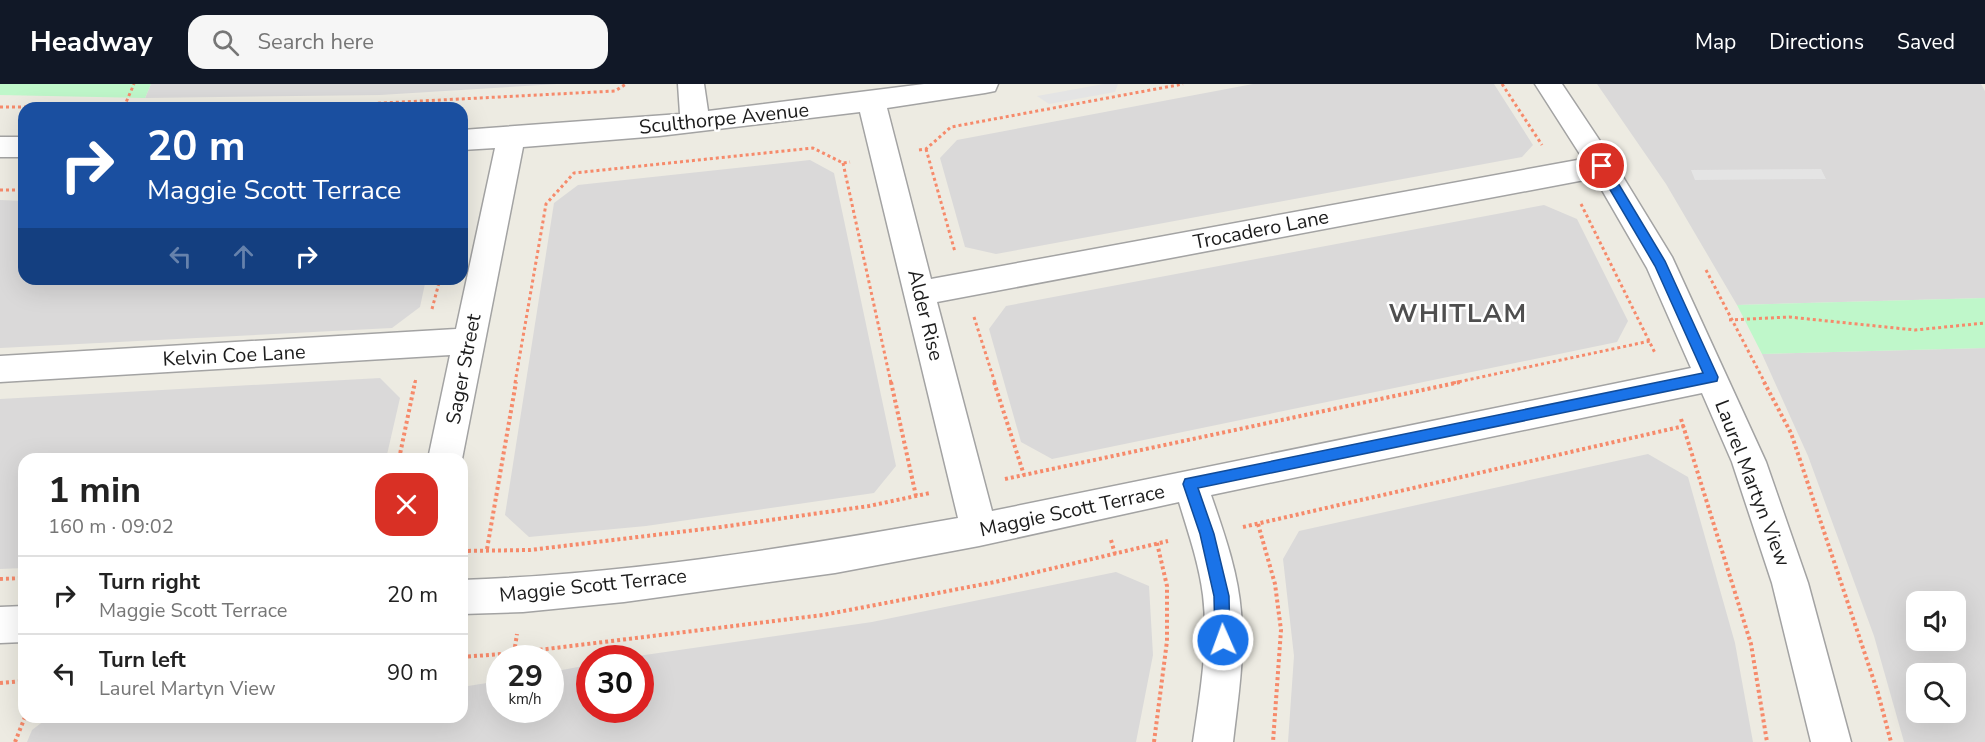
<!DOCTYPE html>
<html lang="en">
<head>
<meta charset="utf-8">
<style>
  :root { --surface:#fff; --page:#f6f6f6; --text:#222; --muted:#767676; --line:#e0e0e0; --accent:#111827 }
  body { margin:0; font-family:"Nunito Sans",sans-serif; background:var(--page); color:var(--text); height:100vh; display:flex; flex-direction:column; font-size:22px; white-space:nowrap }
  * { box-sizing:border-box; margin:0 }
  p { font-size:20px; color:var(--muted) }
  .icon { flex:none; width:33px; height:33px; fill:none; stroke:currentColor; stroke-width:2; stroke-linecap:round; stroke-linejoin:round }
  .map { position:relative; flex:1; overflow:hidden }
  .side { position:absolute; left:18px; top:369px; width:450px; height:270px; display:flex; flex-direction:column; background:var(--surface); border-radius:18px; box-shadow:0 6px 24px #0002 }
  .side>* { flex:none }
  .top-card { position:absolute; left:18px; top:18px; width:450px; height:183px; border-radius:18px; box-shadow:0 6px 24px #0002; background:#1a4fa0; color:#fff; overflow:hidden }
  .fabs { position:absolute; left:1906px; top:507px; display:grid; gap:12px }
  .fabs a { display:grid; place-items:center; width:60px; height:60px; border-radius:12px; background:var(--surface); box-shadow:0 6px 24px #0002; font-size:30px }
  .speed { position:absolute; left:486px; top:561px; display:flex; gap:12px; font-size:30px; font-weight:700; text-align:center }
  .speed>* { display:grid; place-content:center; width:78px; height:78px; border-radius:50%; background:var(--surface); box-shadow:0 6px 24px #0002; line-height:1 }
  .speed small { font-size:15px; font-weight:400 }
  .speed .limit { border:9px solid #d22; background:#fff; color:#111 }
  .pin { position:absolute; display:grid; place-items:center; width:51px; height:51px; color:#fff; margin:-26px; border:3px solid #fff; border-radius:50%; box-shadow:0 2px 6px #0007 }
  .me { position:absolute; width:66px; margin:-33px; rotate:358deg; stroke-linejoin:round; filter:drop-shadow(0 0 4px #0008) }
  .turn { display:flex; align-items:center; gap:21px; height:126px; padding:0 30px; font-size:27px }
  .turn .icon { width:78px; height:78px; stroke-width:2.5 }
  .turn b { display:block; font-size:42px; line-height:51px }
  .lanes { display:flex; align-items:center; height:57px; padding:0 30px; background:#0003; justify-content:center; gap:30px; direction:ltr }
  .lanes .off { opacity:.35 }
  .round { display:grid; place-items:center; flex:none; width:63px; height:63px; border-radius:18px; background:var(--page) }
  .summary { display:flex; align-items:center; justify-content:space-between; height:102px; padding:0 30px }
  h1 { font-size:36px; font-weight:700; line-height:45px }
  ul { padding:0; list-style:none }
  li { display:flex; align-items:center; gap:18px; height:78px; padding:0 30px; border-top:2px solid var(--line) }
  li div { flex:1 }
  li b { display:block; font-size:22px }
  li em { font-style:normal }
  header { display:flex; align-items:center; gap:36px; box-sizing:border-box; height:84px; padding:0 30px; background:var(--accent); color:#fff }
  header strong { font-size:28px }
  nav { display:flex; gap:33px; margin-inline-start:auto; font-size:21px }
  .search { width:420px; height:54px; background:var(--page); display:flex; align-items:center; gap:15px; box-sizing:border-box; padding:0 21px; border-radius:18px; color:var(--muted); font-size:22px }
  .map>svg:first-child { display:block }
  .residential { fill:#dad9d9; fill-rule:evenodd }
  .park { fill:#bff7ca }
  .parking { fill:#e4e4e4 }
  .lines { fill:none; stroke-linecap:round; stroke-linejoin:round }
  .minor-casing { stroke:#a3a3a3; stroke-width:3 }
  .path-far1 { stroke:#f68a6b; stroke-width:3; stroke-dasharray:3 3; stroke-linecap:butt }
  .path { stroke:#f68a6b; stroke-width:4; stroke-dasharray:3 3; stroke-linecap:butt }
  .minor { fill:#fff; fill-rule:evenodd }
  .route { fill:#1a73e8; stroke:#114b97; stroke-width:1.5 }
  .labels { text-anchor:middle; stroke-width:5; stroke-linejoin:round; paint-order:stroke }
  .street-label { font-size:20px; fill:#1c1c1c; stroke:#fff }
  .district-label { font-size:26px; font-weight:bold; letter-spacing:1.5px; fill:#4f4f4f; stroke:#fff }
</style>
</head>
<body>
<header>
<strong>Headway</strong>
<div class="search"><svg class="icon" aria-label="search" viewBox="0 0 24 24"><circle cx="10" cy="10" r="6"/><path d="M15 15l6 6"/></svg>Search here</div>
<nav><a>Map</a><a>Directions</a><a>Saved</a></nav>
</header>
<div class="map">
<svg width="1985" height="658" viewBox="0 0 1985 658">
  <rect width="100%" height="100%" fill="#edebe2"/>
  <!-- residential -->
  <path class="residential" d="M 151,0 L 557,0 L 380,11 L 145,14 Z
    M 1253,0 L 1494,0 L 1533,61 L 1522,73 L 996,170 L 965,163 L 940,74 L 957,56 Z
    M 1597,0 L 1981,0 L 1985,7 L 1985,214 L 1737,221 L 1666,100 Z
    M 810,76 L 834,89 L 896,382 L 874,409 L 646,442 L 529,453 L 505,431 L 554,119 L 578,101 Z
    M 0,116 L 24,117 L 24,195 L 426,195 L 420,223 L 392,244 L 0,264 Z
    M 1544,121 L 1577,135 L 1628,237 L 1617,258 L 1052,375 L 1021,358 L 989,245 L 1006,222 Z
    M 1985,264 L 1985,658 L 1904,658 L 1874,552 L 1808,372 L 1762,270 ZM 1917,518 L 1956,518 L 1956,556 L 1917,556 ZM 1917,590 L 1956,590 L 1956,628 L 1917,628 Z
    M 380,294 L 400,314 L 386,375 L 24,375 L 24,484 L 0,485 L 0,315 Z
    M 1648,370 L 1688,393 L 1735,559 L 1753,658 L 1288,658 L 1294,572 L 1283,475 L 1299,447 Z
    M 1116,488 L 1149,502 L 1153,571 L 1136,658 L 27,658 L 32,646 L 49,633 L 462,633 L 462,603 L 499,597 L 500,626 L 550,626 L 551,588 L 589,581 L 590,626 L 640,626 L 640,574 L 624,574 L 872,538 Z"/>
  <!-- park -->
  <path class="park" d="M 0,0 L 151,0 L 145,14 L 0,11 Z
    M 1985,214 L 1985,264 L 1762,270 L 1737,221 Z"/>
  <!-- parking -->
  <path class="parking" d="M 1104,0 L 1118,0 L 1115,8 L 1049,20 L 1037,12 Z
    M 1821,85 L 1826,95 L 1695,96 L 1691,86 Z"/>
  <g class="lines">
    <defs>
      <path id="minor" d="M 678,0 L 704,0 L 708,27 L 924,0 L 998,0 L 995,7 L 985,9 L 887,24 L 931,195 L 1583,75 L 1535,0 L 1562,0 L 1612,75 L 1672,173 L 1766,378 L 1808,499 L 1851,658 L 1811,658 L 1772,499 L 1732,378 L 1702,309 L 1211,411 C 1224,449 1238,488 1241,528 C 1245,571 1238,615 1233,658 L 1193,658 C 1200,610 1209,560 1203,511 C 1199,479 1188,448 1179,418 L 979,462 L 835,489 L 624,518 L 523,528 L 462,530 L 462,496 C 629,490 795,463 958,434 L 860,28 L 659,52 L 523,63 L 462,375 L 428,375 L 450,271 L 0,298 L 0,272 L 456,245 L 495,64 L 462,66 L 462,46 L 680,30 ZM 1595,94 L 1647,184 L 1691,284 L 992,427 L 937,218 Z
        M 0,53 L 24,53 L 24,73 L 0,73 Z
        M 24,522 L 24,558 L 0,559 L 0,523 Z"/>
    </defs>
    <!-- minor casing -->
    <use href="#minor" class="minor-casing"/>
    <!-- path-far1 -->
    <path class="path-far1" d="M 1502,0 L 1542,61
      M 0,23 L 305,23 L 615,7 L 626,0
      M 124,23 L 134,0
      M 926,65 L 955,168
      M 919,66 L 926,65 L 951,43 L 1183,0
      M 843,79 L 891,299
      M 0,106 L 24,106
      M 1581,120 L 1655,269
      M 1706,186 L 1765,299
      M 432,225 L 440,195
      M 974,233 L 995,299
      M 1729,236 L 1789,233 L 1915,246 L 1985,239
      M 415,299 L 416,294
      M 515,299 L 546,120 L 574,89 L 813,64 L 843,79 L 850,78
      M 1453,299 L 1650,257"/>
    <!-- path -->
    <path class="path" d="M 891,298 L 916,412
      M 994,298 L 1024,391
      M 1764,298 L 1791,349 L 1878,609 L 1891,658
      M 1681,335 L 1751,560 L 1767,658
      M 399,375 L 415,298
      M 1005,395 L 1460,298
      M 1258,440 L 1275,500 L 1281,546 L 1273,658
      M 1243,443 L 1684,342
      M 1111,456 L 1115,470
      M 487,465 L 516,298
      M 462,467 L 530,466 L 721,443 L 869,422 L 930,409
      M 0,495 L 24,494
      M 514,569 L 517,550
      M 462,573 L 514,569 L 823,531 L 995,498 L 1168,457
      M 0,599 L 24,597
      M 15,658 L 25,633
      M 1154,658 L 1167,557 L 1167,502 L 1157,459"/>
    <!-- minor -->
    <use href="#minor" class="minor"/>
  </g>
  <!-- route -->
  <path class="route" d="M 1602,78 L 1606,79 L 1665,177 L 1718,293 L 1717,297 L 1198,404 L 1214,450 L 1229,512 L 1230,556 L 1228,561 L 1223,564 L 1217,561 L 1215,556 L 1214,512 L 1200,450 L 1183,400 L 1185,395 L 1703,289 L 1655,182 L 1596,82 Z"/>
  <g class="labels">
    <!-- street labels -->
    <g class="street-label">
      <text transform="translate(724 34) rotate(-6)" y="7">Sculthorpe Avenue</text>
      <text transform="translate(1261 145) rotate(-11)" y="7">Trocadero Lane</text>
      <text transform="translate(926 231) rotate(76)" y="7">Alder Rise</text>
      <text transform="translate(234 271) rotate(-3)" y="7">Kelvin Coe Lane</text>
      <text transform="translate(463 285) rotate(-79)" y="7">Sager Street</text>
      <text transform="translate(1753 399) rotate(69)" y="7">Laurel Martyn View</text>
      <text transform="translate(1072 426) rotate(-12)" y="7">Maggie Scott Terrace</text>
      <text transform="translate(593 501) rotate(-6)" y="7">Maggie Scott Terrace</text>
    </g>
    <!-- district labels -->
    <g class="district-label">
      <text x="1458" y="238">WHITLAM</text>
    </g>
  </g>
</svg>
<div class="fabs">
<a><svg class="icon" aria-label="sound" viewBox="0 0 24 24"><path d="M4 9h4l5-4v14l-5-4H4zM17 9q2 3 0 6"/></svg></a>
<a><svg class="icon" aria-label="search" viewBox="0 0 24 24"><circle cx="10" cy="10" r="6"/><path d="M15 15l6 6"/></svg></a>
</div>
<div class="speed"><div>29<small>km/h</small></div><div class="limit">30</div></div>
<div class="pin" style="left:1602px;top:82px;background:#d93025"><svg class="icon" aria-label="arrive" viewBox="0 0 24 24"><path d="M6 21V4h12l-3 4 3 4H6"/></svg></div>
<svg class="me" style="left:1223px;top:556px" viewBox="-20 -20 40 40"><circle r="17" fill="#1a73e8" stroke="#fff" stroke-width="3"/><path d="M0-11L8 9 0 5-8 9z" fill="#fff"/></svg>
<div class="top-card">
<div class="turn"><svg class="icon" aria-label="right" viewBox="0 0 24 24"><path d="M7 20v-9h11M14 6l5 5-5 5"/></svg><div><b>20 m</b>Maggie Scott Terrace</div></div>
<div class="lanes"><svg class="icon off" aria-label="left" viewBox="0 0 24 24"><path d="M17 20v-9H6M10 6l-5 5 5 5"/></svg><svg class="icon off" aria-label="ahead" viewBox="0 0 24 24"><path d="M12 20V5M6 11l6-6 6 6"/></svg><svg class="icon" aria-label="right" viewBox="0 0 24 24"><path d="M7 20v-9h11M14 6l5 5-5 5"/></svg></div>
</div>
<section class="side">
<div class="summary"><div><h1>1 min</h1><p>160 m · 09:02</p></div><a class="round" style="background:#d93025;color:#fff"><svg class="icon" aria-label="close" viewBox="0 0 24 24"><path d="M6 6l12 12M18 6L6 18"/></svg></a></div>
<ul>
<li><svg class="icon" aria-label="right" viewBox="0 0 24 24"><path d="M7 20v-9h11M14 6l5 5-5 5"/></svg><div><b>Turn right</b><p>Maggie Scott Terrace</p></div><em>20 m</em></li>
<li><svg class="icon" aria-label="left" viewBox="0 0 24 24"><path d="M17 20v-9H6M10 6l-5 5 5 5"/></svg><div><b>Turn left</b><p>Laurel Martyn View</p></div><em>90 m</em></li>
</ul>
</section>
</div>
</body>
</html>
